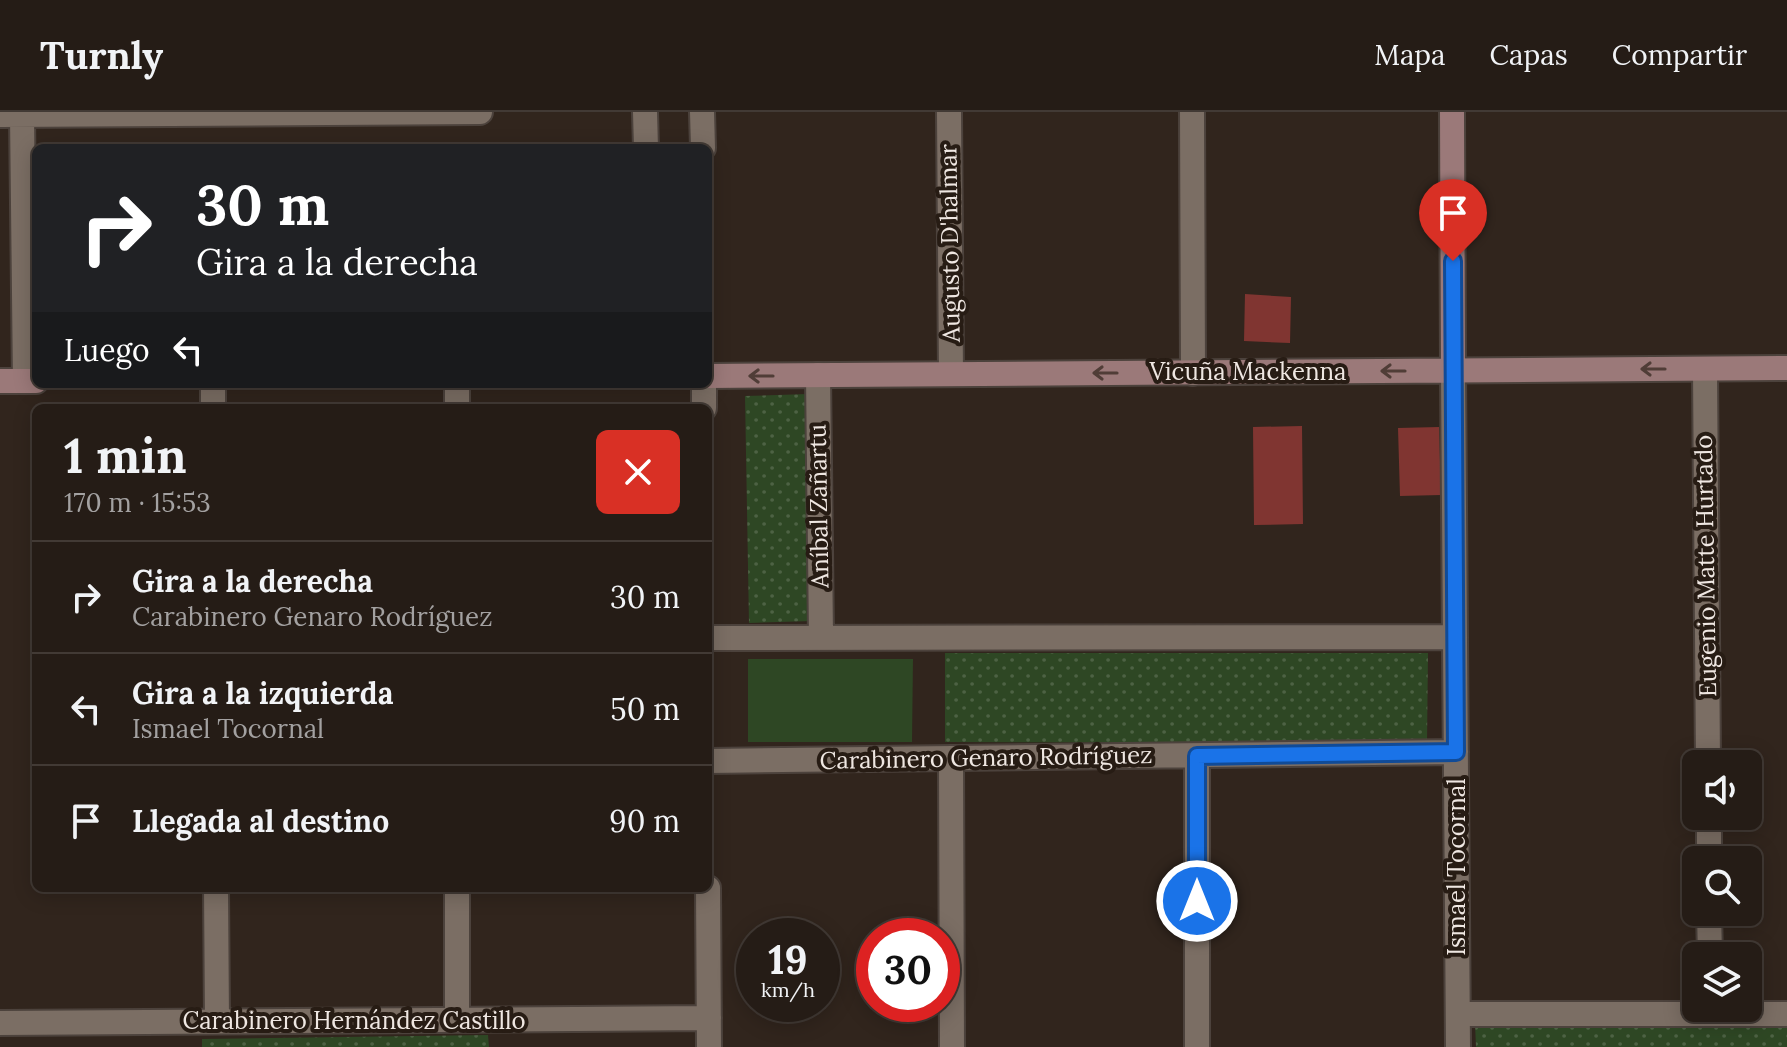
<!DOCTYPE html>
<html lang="es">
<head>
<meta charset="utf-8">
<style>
  :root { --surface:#251c16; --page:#2d251f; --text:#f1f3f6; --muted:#a3a1a1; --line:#423a35 }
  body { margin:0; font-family:Lora,serif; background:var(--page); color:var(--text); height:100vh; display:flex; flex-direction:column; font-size:30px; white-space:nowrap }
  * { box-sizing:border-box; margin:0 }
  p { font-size:26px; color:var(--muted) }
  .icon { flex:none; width:44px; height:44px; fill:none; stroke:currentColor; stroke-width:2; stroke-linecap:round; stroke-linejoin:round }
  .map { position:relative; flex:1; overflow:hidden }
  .drawer { position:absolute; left:32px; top:292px; width:680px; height:488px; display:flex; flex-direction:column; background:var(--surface); border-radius:12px; box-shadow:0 4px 20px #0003,0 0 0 2px var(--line) }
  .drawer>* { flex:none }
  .top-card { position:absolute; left:32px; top:32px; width:680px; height:244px; border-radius:12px; box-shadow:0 4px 20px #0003,0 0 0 2px var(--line); background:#202124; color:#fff; overflow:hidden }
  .tools { position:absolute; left:1682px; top:638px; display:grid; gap:16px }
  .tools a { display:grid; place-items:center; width:80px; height:80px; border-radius:12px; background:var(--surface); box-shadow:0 4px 20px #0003,0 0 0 2px var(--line); font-size:40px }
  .speed { position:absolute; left:736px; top:806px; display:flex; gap:16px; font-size:40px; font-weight:700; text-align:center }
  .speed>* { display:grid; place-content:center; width:104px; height:104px; border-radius:50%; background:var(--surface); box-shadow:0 4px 20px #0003,0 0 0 2px var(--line); line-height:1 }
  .speed small { font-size:20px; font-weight:400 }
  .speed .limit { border:12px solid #d22; background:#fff; color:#111 }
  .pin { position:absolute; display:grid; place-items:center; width:68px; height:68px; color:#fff; margin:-82px -34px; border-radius:50% 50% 50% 0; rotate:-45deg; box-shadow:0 0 8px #0007 }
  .pin .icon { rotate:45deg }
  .me { position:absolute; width:88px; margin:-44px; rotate:0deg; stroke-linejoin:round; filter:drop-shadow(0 0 6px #0008) }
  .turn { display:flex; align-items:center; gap:28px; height:168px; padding:0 32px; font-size:36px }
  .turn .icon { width:104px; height:104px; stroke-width:2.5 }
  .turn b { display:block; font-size:56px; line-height:68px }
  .then { display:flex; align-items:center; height:76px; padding:0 32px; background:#0003; gap:16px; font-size:30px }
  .round { display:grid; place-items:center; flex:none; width:84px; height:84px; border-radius:12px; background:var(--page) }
  .headline { display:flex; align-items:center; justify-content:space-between; height:136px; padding:0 32px }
  h1 { font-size:48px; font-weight:700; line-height:60px }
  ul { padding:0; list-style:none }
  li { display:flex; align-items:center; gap:24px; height:112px; padding:0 32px; border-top:2px solid var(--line) }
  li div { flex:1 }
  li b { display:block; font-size:30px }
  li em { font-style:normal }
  header { display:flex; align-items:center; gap:48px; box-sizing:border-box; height:112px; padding:0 40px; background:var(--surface); border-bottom:2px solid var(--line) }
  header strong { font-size:38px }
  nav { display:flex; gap:44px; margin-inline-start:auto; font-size:28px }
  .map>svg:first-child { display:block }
  .green { fill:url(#green-dots) }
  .pitch { fill:#2e4724 }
  .building { fill:#803531 }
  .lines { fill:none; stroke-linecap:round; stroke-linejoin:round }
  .street-casing { stroke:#4c423c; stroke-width:28 }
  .secondary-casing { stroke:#4c423c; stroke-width:28 }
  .street { stroke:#7b6e64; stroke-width:24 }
  .secondary { stroke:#9b7979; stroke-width:24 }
  .oneway { stroke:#503d37 }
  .route-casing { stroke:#114b97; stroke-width:20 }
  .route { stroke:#1a73e8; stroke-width:14 }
  .labels { text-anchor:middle; stroke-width:8; stroke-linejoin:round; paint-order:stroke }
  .street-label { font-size:24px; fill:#efe7e2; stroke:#271c14 }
</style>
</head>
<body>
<header>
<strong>Turnly</strong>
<nav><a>Mapa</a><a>Capas</a><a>Compartir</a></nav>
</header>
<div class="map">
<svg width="1787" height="935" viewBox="0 0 1787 935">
  <defs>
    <pattern id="green-dots" width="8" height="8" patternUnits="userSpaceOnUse" patternTransform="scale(2)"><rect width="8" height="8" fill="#2e4724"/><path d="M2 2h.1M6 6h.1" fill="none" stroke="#4d6244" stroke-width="1.8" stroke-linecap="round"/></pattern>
  </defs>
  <rect width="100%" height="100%" fill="#31251d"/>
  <!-- green -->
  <path class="green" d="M 808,282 L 812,509 L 749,511 L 745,284 Z
    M 945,541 L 1428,541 L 1427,631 L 945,630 Z
    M 1787,909 L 1787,935 L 1476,935 L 1475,911 Z
    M 488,923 L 489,935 L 202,935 L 202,927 Z"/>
  <!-- pitch -->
  <path class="pitch" d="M 748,547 L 913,547 L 912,630 L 748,630 Z"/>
  <!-- building -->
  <path class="building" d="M 1245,182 L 1291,185 L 1290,231 L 1244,229 Z
    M 1302,314 L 1303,412 L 1254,413 L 1253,315 Z
    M 1439,315 L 1441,383 L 1400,384 L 1398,316 Z"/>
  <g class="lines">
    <defs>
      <path id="street" d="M 645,0 L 646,36
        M 702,0 L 703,36
        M 949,0 L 951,262
        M 1192,0 L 1193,261
        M 0,3 L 480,0
        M 22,3 L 25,269
        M 1705,257 L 1708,652
        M 1453,259 L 1458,935
        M 818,263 L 821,525
        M 213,272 L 213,296
        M 457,272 L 457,296
        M 704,272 L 704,296
        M 708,526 L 1455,525
        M 1197,644 L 1197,935
        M 951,646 L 952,935
        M 708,649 L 1456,640
        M 1709,704 L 1709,748
        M 216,776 L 217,909
        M 457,776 L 457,908
        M 708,776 L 709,935
        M 1709,800 L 1710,844
        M 1458,902 L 1787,902
        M 0,911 L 709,906"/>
      <path id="secondary" d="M 1452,0 L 1453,259
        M 708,264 L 1787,256
        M 0,269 L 36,269"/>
    </defs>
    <!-- street casing -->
    <use href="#street" class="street-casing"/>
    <!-- secondary casing -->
    <use href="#secondary" class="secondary-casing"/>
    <!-- street -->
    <use href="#street" class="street"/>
    <!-- secondary -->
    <use href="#secondary" class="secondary"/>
  </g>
  <!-- one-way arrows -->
  <defs><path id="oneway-shaft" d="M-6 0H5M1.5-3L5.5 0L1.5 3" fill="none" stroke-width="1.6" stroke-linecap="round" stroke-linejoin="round" transform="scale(2)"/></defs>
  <g class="oneway">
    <use href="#oneway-shaft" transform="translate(1653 257) rotate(180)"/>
    <use href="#oneway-shaft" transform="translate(1393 259) rotate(180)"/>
    <use href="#oneway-shaft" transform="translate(1105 261) rotate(180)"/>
    <use href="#oneway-shaft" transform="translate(761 264) rotate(180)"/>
  </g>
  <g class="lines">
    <defs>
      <path id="route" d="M 1197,789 L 1197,644 L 1456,640 L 1453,149"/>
    </defs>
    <!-- route casing -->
    <use href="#route" class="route-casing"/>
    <!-- route -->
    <use href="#route" class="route"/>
  </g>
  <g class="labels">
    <!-- street labels -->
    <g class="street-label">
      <text transform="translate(950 131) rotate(-91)" y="8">Augusto D'halmar</text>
      <text x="1248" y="268">Vicuña Mackenna</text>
      <text transform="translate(819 394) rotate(-91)" y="8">Aníbal Zañartu</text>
      <text transform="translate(1706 454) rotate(-91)" y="8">Eugenio Matte Hurtado</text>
      <text transform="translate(986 646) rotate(-1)" y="8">Carabinero Genaro Rodríguez</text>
      <text transform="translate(1457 755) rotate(-90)" y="8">Ismael Tocornal</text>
      <text x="354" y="917">Carabinero Hernández Castillo</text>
    </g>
  </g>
</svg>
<div class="tools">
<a><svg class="icon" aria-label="sound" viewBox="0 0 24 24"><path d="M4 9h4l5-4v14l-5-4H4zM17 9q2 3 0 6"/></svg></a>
<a><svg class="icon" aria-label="search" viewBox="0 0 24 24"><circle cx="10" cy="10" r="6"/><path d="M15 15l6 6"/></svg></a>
<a><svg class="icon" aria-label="layers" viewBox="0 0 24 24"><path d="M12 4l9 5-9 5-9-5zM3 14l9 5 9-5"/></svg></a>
</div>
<div class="speed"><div>19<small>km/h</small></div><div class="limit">30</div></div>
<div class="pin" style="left:1453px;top:149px;background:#d93025"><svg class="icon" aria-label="arrive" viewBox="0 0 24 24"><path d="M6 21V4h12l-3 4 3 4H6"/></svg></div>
<svg class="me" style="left:1197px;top:789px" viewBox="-20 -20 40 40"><circle r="17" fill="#1a73e8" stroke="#fff" stroke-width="3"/><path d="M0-11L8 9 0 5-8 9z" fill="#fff"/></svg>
<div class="top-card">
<div class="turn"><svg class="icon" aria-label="right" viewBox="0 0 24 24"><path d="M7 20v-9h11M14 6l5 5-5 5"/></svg><div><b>30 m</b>Gira a la derecha</div></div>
<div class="then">Luego<svg class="icon" aria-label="left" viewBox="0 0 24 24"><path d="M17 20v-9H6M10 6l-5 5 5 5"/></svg></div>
</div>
<section class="drawer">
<div class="headline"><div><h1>1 min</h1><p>170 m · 15:53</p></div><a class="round" style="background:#d93025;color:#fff"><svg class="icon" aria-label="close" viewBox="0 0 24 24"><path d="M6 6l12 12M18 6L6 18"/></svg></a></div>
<ul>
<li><svg class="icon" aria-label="right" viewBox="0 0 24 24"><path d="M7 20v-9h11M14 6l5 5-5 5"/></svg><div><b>Gira a la derecha</b><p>Carabinero Genaro Rodríguez</p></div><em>30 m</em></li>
<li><svg class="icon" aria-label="left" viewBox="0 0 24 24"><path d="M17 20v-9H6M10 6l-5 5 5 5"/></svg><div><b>Gira a la izquierda</b><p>Ismael Tocornal</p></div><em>50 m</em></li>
<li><svg class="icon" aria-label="arrive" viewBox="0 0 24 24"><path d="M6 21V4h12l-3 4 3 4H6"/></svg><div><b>Llegada al destino</b></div><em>90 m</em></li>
</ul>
</section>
</div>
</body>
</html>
